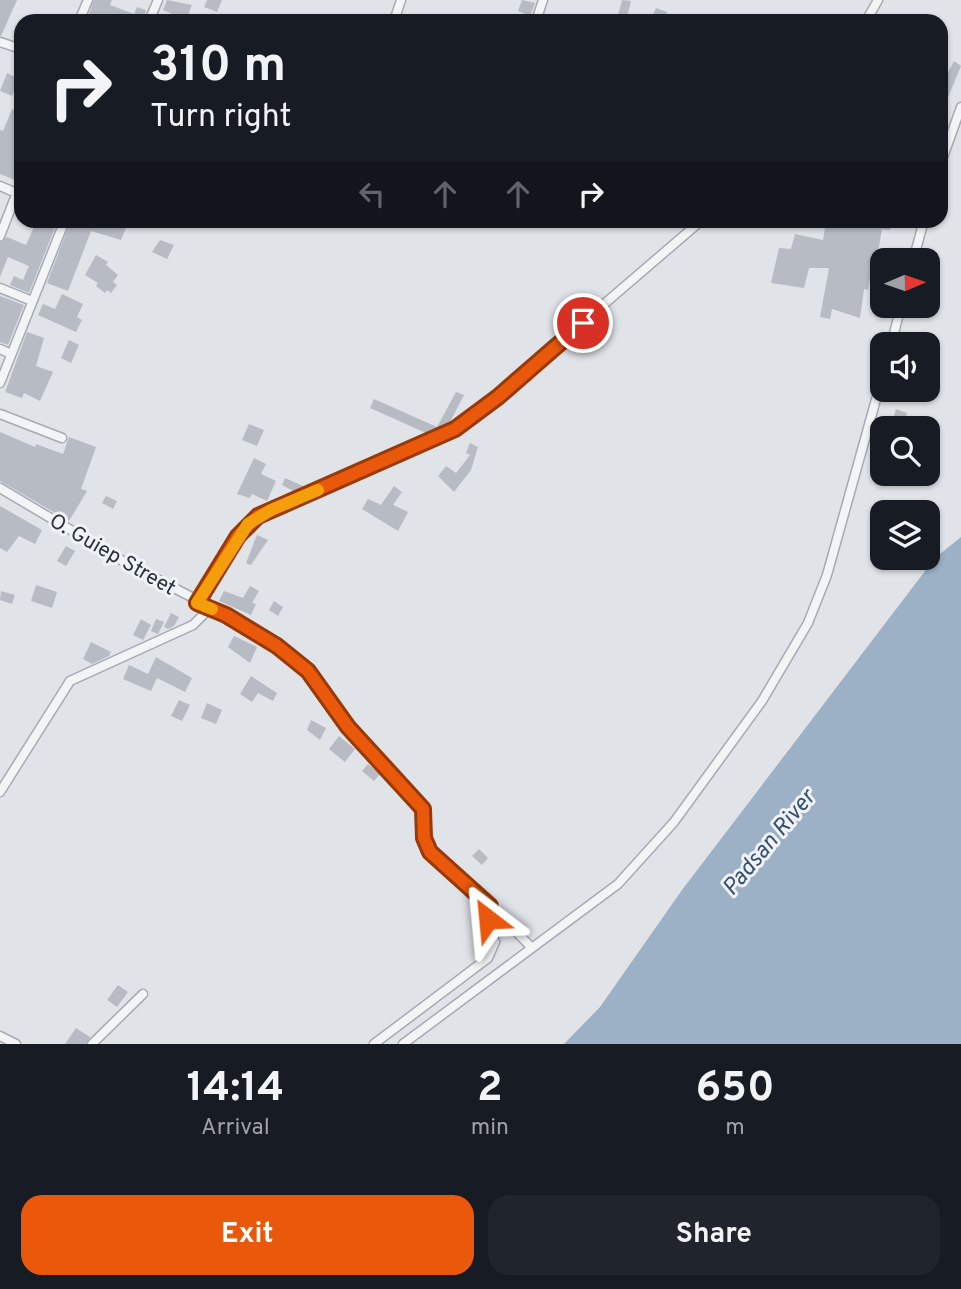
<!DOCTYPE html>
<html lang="en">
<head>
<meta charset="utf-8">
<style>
  :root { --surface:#171b24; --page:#20242c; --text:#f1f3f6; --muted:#9ea1a6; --accent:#ea580c }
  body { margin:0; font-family:Overpass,sans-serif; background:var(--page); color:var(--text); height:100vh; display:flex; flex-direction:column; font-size:26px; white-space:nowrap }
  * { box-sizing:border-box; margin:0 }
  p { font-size:23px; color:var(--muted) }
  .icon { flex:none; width:38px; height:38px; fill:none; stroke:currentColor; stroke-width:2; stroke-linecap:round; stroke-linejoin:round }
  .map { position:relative; height:1044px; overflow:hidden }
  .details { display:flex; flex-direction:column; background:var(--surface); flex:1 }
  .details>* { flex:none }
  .top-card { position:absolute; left:14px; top:14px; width:934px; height:214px; border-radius:21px; box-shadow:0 2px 5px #0004; background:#171b24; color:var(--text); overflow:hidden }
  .needle { width:46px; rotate:88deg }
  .buttons { position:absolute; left:870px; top:248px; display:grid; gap:14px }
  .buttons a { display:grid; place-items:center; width:70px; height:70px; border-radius:14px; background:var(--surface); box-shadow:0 2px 5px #0004; font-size:35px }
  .pin { position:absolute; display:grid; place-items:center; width:60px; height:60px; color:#fff; margin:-30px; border:4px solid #fff; border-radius:50%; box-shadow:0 2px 7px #0007 }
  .me { position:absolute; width:77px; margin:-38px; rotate:331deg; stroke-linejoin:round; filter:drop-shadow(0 0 5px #0008) }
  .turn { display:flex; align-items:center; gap:24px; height:147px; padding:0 21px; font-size:32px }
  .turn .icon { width:91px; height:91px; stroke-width:2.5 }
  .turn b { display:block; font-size:49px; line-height:60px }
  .lanes { display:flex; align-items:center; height:66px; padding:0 21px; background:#0003; justify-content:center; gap:35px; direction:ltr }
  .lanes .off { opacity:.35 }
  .eta { display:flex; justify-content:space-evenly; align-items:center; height:119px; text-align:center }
  .eta b { font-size:42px; font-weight:700; line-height:49px }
  .button { display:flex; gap:14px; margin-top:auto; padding:14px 21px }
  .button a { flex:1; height:80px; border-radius:21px; background:var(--accent); color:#fff; font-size:28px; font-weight:700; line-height:80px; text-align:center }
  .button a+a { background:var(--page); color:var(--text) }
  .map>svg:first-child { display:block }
  .water { fill:#9db1c6 }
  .building { fill:#b7bcc4 }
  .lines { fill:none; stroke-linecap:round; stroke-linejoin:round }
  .minor-casing { stroke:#a6aab2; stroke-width:11 }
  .minor { stroke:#f2f4f6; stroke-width:8 }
  .route-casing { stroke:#983908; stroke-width:18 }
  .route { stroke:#ea580c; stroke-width:12 }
  .slow { stroke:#f59e0b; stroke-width:12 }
  .labels { text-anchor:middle; stroke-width:6; stroke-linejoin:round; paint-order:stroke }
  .street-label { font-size:21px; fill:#2a313e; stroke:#eff2f6 }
  .water-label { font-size:23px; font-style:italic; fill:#36506f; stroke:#eff2f6 }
</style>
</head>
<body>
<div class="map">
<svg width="961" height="1044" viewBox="0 0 961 1044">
  <rect width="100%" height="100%" fill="#e0e3e8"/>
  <!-- water -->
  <path class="water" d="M 961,537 L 961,1044 L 564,1044 L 600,1007 L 682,890 L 935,558 Z"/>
  <!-- building -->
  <path class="building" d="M 0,0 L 17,0 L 1,36 L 0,36 Z
    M 94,0 L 112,0 L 110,5 L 134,14 L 137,7 L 146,10 L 143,21 L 106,21 L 89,14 Z
    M 167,0 L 192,5 L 186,20 L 163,10 Z
    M 207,0 L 222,0 L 217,12 L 204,7 Z
    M 522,0 L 535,3 L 530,16 L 518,11 Z
    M 622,0 L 631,1 L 627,17 L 618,15 Z
    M 656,8 L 667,12 L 664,21 L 650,21 Z
    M 954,61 L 961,66 L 942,112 L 942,83 Z
    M 7,73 L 19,79 L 12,96 L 0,91 Z
    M 12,109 L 21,113 L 21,134 L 16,147 L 21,150 L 21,166 L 15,180 L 0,174 L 0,130 L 3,131 Z
    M 37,220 L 56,225 L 29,293 L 10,285 L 14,276 L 23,280 L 29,266 L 8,257 L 0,277 L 0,242 L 7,237 L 26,245 Z
    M 71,220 L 104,223 L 107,220 L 126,228 L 121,240 L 91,231 L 68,291 L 47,283 Z
    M 826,220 L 891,220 L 890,230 L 882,229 L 875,270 L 871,271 L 868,290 L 864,289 L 860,318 L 832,309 L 830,319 L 820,317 L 829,268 L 809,268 L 804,288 L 771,283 L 779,248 L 791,249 L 795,234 L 823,240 Z
    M 160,240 L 174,245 L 167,259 L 152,252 Z
    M 96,255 L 108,262 L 106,265 L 118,275 L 113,282 L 117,285 L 111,293 L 107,290 L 105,293 L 96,286 L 98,283 L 85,275 Z
    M 62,294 L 83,304 L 77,317 L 82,320 L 76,332 L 38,315 L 43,304 L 55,309 Z
    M 0,296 L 24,305 L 8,345 L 0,342 Z
    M 27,332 L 44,338 L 36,366 L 53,372 L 40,401 L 24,393 L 22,398 L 5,392 Z
    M 69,340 L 79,345 L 71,363 L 61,358 Z
    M 456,392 L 464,395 L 450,422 L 426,433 L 370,408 L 374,399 L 437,427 Z
    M 896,409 L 907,413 L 902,429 L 890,429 Z
    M 249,424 L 264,430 L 257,446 L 242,440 Z
    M 0,432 L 35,447 L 36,444 L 63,454 L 69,437 L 96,447 L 81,489 L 87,491 L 69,521 L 0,481 Z
    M 470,443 L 478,447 L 471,470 L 454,492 L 438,476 L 446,466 L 456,473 L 470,455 L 466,453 Z
    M 254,458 L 266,464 L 261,474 L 276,481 L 267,501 L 252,494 L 250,498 L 237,494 Z
    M 285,478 L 305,487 L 295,492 L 282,485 Z
    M 394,486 L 402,492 L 393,505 L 408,512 L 398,531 L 362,509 L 368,499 L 381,505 Z
    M 106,496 L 117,501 L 113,509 L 102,503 Z
    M 0,506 L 42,530 L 35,544 L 19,536 L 7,552 L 0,548 Z
    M 257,535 L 268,540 L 251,565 L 246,563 Z
    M 66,546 L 75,551 L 66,566 L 57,561 Z
    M 36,585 L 57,592 L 52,608 L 31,601 Z
    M 250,586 L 259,591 L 252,603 L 256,604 L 251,615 L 219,601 L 224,591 L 243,598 Z
    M 1,591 L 15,595 L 12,604 L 0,600 Z
    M 274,601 L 283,607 L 278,616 L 269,610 Z
    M 171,613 L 179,617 L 174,626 L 168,629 L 164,627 Z
    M 141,619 L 151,625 L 143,640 L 133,635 Z
    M 156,619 L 164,622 L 158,634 L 151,631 Z
    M 234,636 L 257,647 L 250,663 L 228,647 Z
    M 91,642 L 111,652 L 109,656 L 92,664 L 83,659 Z
    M 156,657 L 192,678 L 185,692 L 157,678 L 151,691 L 123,679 L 129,665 L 148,674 Z
    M 251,676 L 277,693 L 273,701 L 258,693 L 252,702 L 240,694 Z
    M 179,700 L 190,705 L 182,721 L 171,716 Z
    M 207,703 L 222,710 L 216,724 L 201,718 Z
    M 311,720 L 326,728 L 320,740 L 307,730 Z
    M 339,736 L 355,749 L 345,762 L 329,749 Z
    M 368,764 L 380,774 L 374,781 L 362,771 Z
    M 479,849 L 488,858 L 482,865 L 472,856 Z
    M 118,985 L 128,992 L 117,1007 L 107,1000 Z
    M 76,1028 L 90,1037 L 86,1044 L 65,1044 Z"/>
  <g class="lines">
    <defs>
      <path id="minor" d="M 79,21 L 88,0
        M 149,21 L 158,0
        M 394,21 L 401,0
        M 536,21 L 543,0
        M 866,21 L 878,0
        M 0,42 L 21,49
        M 942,160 L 961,107
        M 0,186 L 21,195
        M 0,236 L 21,182
        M 913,261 L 924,220
        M 0,288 L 32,301
        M 891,345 L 901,306
        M 0,349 L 11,354
        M 0,383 L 65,220
        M 0,414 L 62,438
        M 0,488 L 128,564 L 226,615 L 277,646 L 308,671 L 348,727 L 423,809 L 424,838 L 430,852 L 500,915 L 532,948
        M 197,603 L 238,536 L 258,516 L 469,420 L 702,220
        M 0,792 L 70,681 L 193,625 L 210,608
        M 0,1036 L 16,1044
        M 92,1044 L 143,994
        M 374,1044 L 488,958 L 495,942 L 488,919 L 490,906
        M 403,1044 L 618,884 L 674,822 L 762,701 L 808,623 L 827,575 L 882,378"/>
    </defs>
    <!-- minor casing -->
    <use href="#minor" class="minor-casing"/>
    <!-- minor -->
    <use href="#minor" class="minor"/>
  </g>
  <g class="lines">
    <defs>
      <path id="route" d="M 488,919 L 490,906 L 430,852 L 424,838 L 423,809 L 348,727 L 308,671 L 277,646 L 226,615 L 197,603 L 238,536 L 258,516 L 455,429 L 498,397 L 583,323"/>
    </defs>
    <!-- route casing -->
    <use href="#route" class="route-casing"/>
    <!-- route -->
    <use href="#route" class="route"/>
    <!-- slow -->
    <path class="slow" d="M 212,609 L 197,603 L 248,524 L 271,510 L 318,490"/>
  </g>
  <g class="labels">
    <!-- street labels -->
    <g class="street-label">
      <text transform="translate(113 554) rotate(30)" y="7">O. Guiep Street</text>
    </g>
    <!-- water labels -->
    <g class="water-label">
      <text transform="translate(768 842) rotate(-50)" y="8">Padsan River</text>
    </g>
  </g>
</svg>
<div class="buttons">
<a><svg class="needle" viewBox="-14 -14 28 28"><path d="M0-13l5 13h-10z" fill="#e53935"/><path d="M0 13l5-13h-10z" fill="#9ea1a6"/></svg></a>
<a><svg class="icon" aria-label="sound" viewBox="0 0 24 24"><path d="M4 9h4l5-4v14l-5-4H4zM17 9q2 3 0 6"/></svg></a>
<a><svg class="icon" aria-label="search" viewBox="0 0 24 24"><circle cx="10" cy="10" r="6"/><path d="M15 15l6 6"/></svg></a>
<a><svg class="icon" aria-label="layers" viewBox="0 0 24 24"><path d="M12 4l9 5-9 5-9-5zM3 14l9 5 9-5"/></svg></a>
</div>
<div class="pin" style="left:583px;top:323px;background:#d93025"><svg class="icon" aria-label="arrive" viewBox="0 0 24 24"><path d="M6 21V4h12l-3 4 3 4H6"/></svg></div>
<svg class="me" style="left:488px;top:919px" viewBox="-20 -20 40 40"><path d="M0-17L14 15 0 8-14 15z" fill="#ea580c" stroke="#fff" stroke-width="4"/></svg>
<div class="top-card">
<div class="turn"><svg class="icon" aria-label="right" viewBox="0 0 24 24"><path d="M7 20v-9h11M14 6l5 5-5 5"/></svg><div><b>310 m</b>Turn right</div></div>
<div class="lanes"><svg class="icon off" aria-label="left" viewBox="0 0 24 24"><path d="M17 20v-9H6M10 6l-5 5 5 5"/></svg><svg class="icon off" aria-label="ahead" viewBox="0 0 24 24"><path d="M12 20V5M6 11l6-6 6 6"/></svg><svg class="icon off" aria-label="ahead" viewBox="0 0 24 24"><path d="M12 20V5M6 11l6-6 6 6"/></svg><svg class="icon" aria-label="right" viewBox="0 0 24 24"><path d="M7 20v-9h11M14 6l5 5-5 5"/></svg></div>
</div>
</div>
<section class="details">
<div class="eta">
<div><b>14:14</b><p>Arrival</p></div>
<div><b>2</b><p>min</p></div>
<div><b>650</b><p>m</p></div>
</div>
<div class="button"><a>Exit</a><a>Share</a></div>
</section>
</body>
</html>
